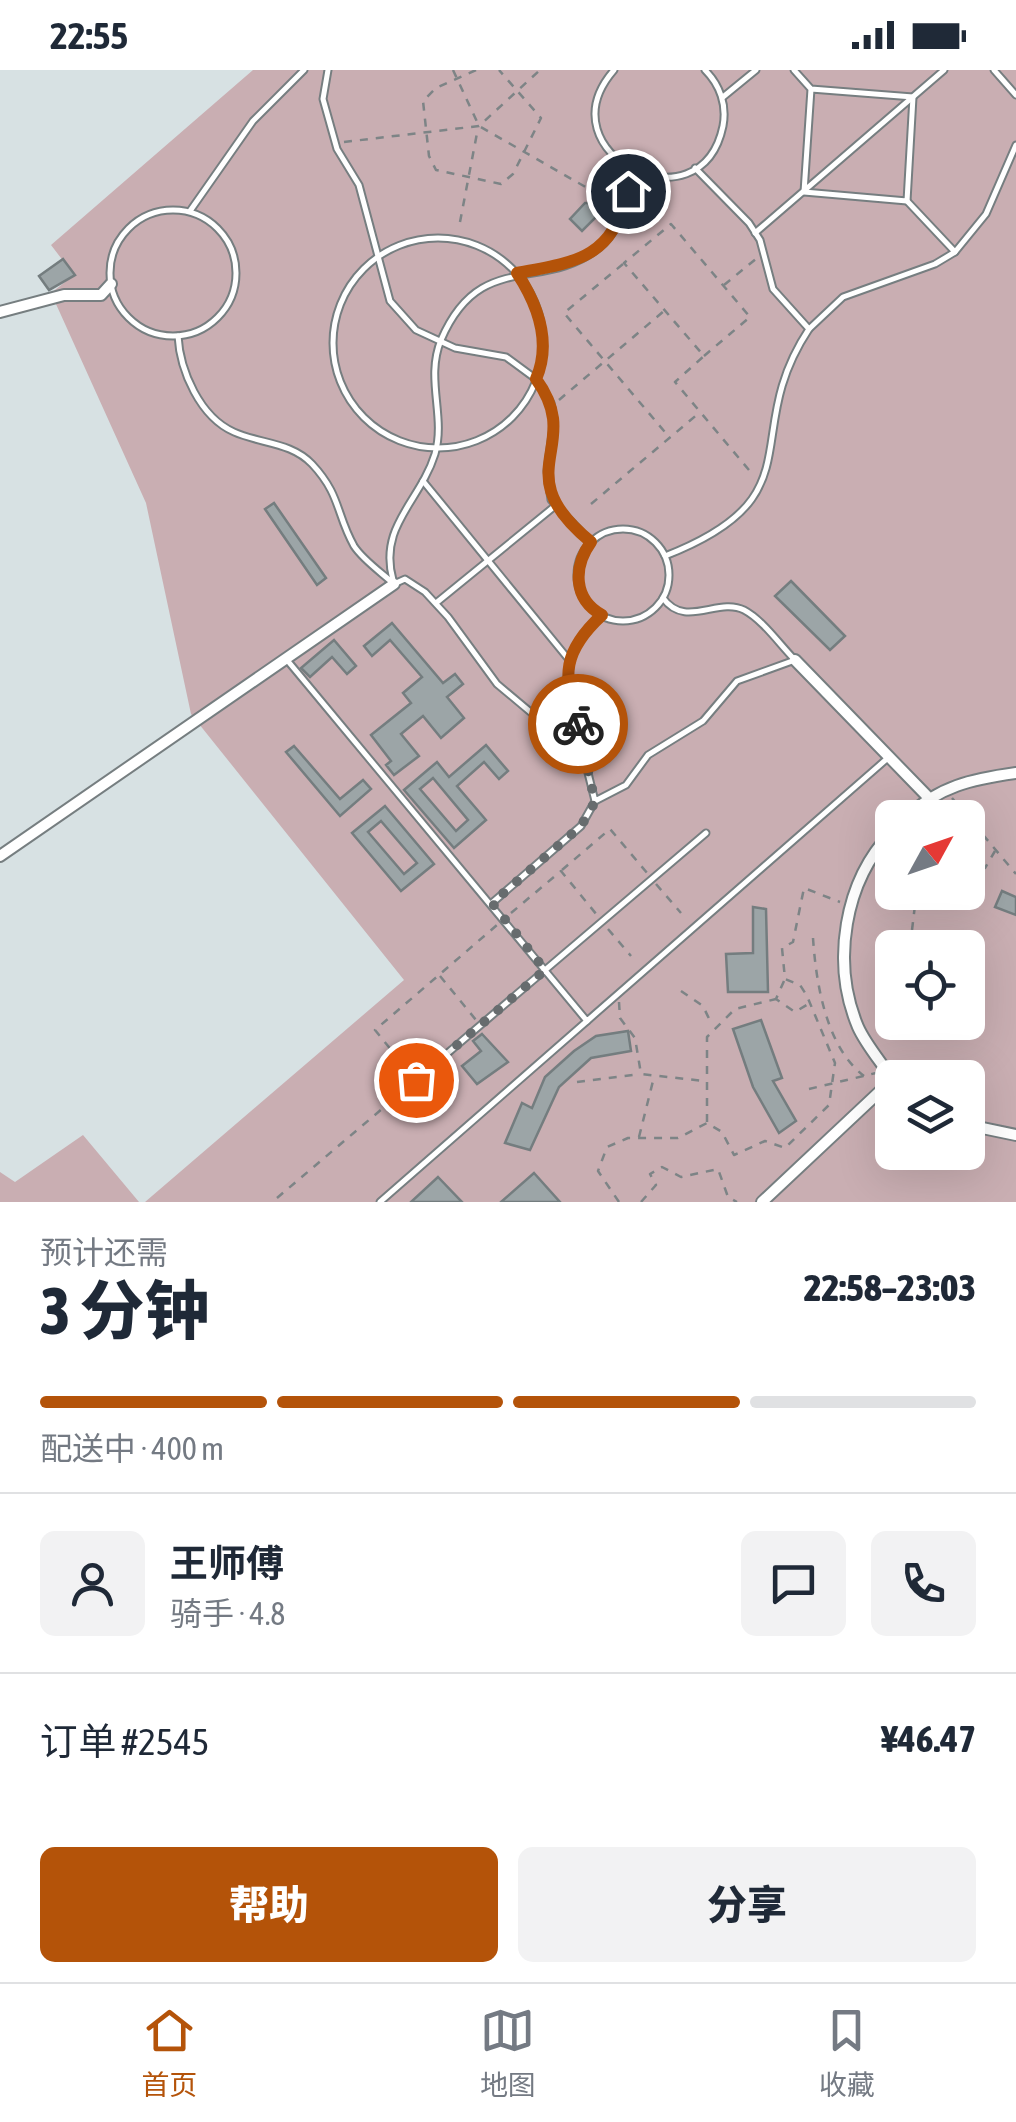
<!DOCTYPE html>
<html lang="zh">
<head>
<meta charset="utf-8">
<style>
	body { margin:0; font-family:"Asap Condensed","Noto Sans SC",sans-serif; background:#f2f2f3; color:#1f2937; height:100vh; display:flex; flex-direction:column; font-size:38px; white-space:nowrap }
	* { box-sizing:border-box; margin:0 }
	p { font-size:32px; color:#747a83 }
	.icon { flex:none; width:55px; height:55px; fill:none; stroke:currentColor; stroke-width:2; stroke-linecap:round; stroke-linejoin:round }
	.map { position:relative; height:1132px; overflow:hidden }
	.panel { display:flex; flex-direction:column; background:#fff; flex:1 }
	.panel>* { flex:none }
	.needle { width:65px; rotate:50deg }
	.controls { position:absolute; left:875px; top:730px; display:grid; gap:20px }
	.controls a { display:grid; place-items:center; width:110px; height:110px; border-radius:15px; background:#fff; box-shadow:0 10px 40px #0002; font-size:50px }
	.pin { position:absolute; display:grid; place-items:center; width:85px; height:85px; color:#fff; margin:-42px; border:5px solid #fff; border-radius:50%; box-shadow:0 2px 10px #0007 }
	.courier { position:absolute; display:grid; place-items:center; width:100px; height:100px; margin:-50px; border:8px solid #b45309; border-radius:50%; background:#fff; color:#222; box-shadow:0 2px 12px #0007 }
	.summary em { font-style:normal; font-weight:800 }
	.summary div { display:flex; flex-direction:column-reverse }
	.summary { display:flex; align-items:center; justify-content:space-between; height:170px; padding:0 40px }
	h1 { font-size:65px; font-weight:800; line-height:75px }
	.bar { display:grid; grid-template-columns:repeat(4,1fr); gap:15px 10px; align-content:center; height:120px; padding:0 40px }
	.bar i { height:12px; border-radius:8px; background:#e0e1e3 }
	.bar .on { background:#b45309 }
	.bar p { grid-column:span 4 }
	.line { display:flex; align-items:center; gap:25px; padding:0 40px; border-top:2px solid #e0e1e3 }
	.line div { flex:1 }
	.round { display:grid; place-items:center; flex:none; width:105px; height:105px; border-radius:15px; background:#f2f2f3 }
	.button { display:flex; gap:20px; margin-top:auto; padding:20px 40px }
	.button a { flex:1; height:115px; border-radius:15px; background:#b45309; color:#fff; font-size:40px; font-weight:800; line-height:115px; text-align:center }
	.button a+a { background:#f2f2f3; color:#1f2937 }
	.status { display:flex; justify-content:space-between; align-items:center; height:70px; padding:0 50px; background:#fff; direction:ltr }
	.status svg { height:28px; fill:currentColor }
	.tab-bar { display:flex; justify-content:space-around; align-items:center; height:140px; border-top:2px solid #e0e1e3; background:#fff; font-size:28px; color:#747a83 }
	.tab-bar a { display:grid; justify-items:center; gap:5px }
	.tab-bar .on { color:#b45309 }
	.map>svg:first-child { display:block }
	.green { fill:#c9aeb2; fill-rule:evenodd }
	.building { fill:#9ca5a7; stroke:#747d7f; stroke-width:2.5; fill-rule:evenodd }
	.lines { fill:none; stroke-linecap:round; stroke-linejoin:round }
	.service-casing { stroke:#767e80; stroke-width:9 }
	.minor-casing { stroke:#767e80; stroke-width:14 }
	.path { stroke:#7d8486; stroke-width:2.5; stroke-dasharray:8 8; stroke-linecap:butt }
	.service { stroke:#fff; stroke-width:5 }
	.minor { stroke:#fff; stroke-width:10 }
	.done { stroke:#676c6e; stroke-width:10; stroke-dasharray:0 18 }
	.route { stroke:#b45309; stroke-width:12 }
</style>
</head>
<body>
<div class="status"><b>22:55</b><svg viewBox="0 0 49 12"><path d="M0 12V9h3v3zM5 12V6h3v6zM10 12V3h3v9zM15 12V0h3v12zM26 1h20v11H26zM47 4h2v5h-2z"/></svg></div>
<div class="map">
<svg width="1016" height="1132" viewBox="0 0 1016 1132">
	<rect width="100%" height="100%" fill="#d7e1e3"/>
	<g class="green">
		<path d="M253,0H1016V1132H145L404,910L191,644L146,433L51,223L74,205L51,175ZM892,748H968V822H892ZM892,878H968V952H892ZM892,1008H968V1082H892Z"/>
		<path d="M83,1065L139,1132H0V1102L15,1112Z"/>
	</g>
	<g class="building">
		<path d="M585,133H591L601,142L582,161L570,149Z"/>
		<path d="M63,189L75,205L49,220L39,206Z"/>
		<path d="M274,433L326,508L317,515L265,439Z"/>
		<path d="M791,511L845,566L830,580L775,526Z"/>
		<path d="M392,553L443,613L455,604L463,614L447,627L464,648L441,668L423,646L401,664L419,686L394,705L386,695L391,691L371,665L411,633L403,623L422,607L390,570L372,586L364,576Z"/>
		<path d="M334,570L356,596L347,604L332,587L310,607L301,598Z"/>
		<path d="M486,675L508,701L499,709L484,692L457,716L486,750L454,778L404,720L437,692L449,707ZM433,708L468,750L456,761L420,719Z"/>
		<path d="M294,676L340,729L363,710L371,719L340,746L286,682Z"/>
		<path d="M385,736L434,794L401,821L352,763ZM381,751L417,793L404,804L368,762Z"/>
		<path d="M1002,821L1016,827V845L995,837Z"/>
		<path d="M753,837L766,839L768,922H728L726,884L753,883Z"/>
		<path d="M761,950L782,1008L773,1011L796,1051L779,1063L753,1017L733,959Z"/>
		<path d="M628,961L631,981L591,988L559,1017L530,1080L505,1073L522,1033L532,1038L545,1007L574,981L596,966Z"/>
		<path d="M482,964L508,992L477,1014L462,996L481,981L473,971Z"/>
		<path d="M534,1103L560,1132H501Z"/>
		<path d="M438,1107L462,1132H411Z"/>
	</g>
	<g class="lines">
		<defs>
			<g id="service">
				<path d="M328,0L323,29L337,79L359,115L390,231L416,260L455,278L506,287L536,309L551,333L554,349L547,401L551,430L591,472"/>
				<path d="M614,0C541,84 701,162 723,56C727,35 720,15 705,0"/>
				<path d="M794,0L811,19L913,27L907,131L804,122L811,19"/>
				<path d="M994,0L1016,25"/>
				<path d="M723,27L756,0"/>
				<path d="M907,131L955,182"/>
				<circle cx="173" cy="203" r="63"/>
				<path d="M190,141L253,51L304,0"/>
				<path d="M755,163L944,0"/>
				<circle cx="438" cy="273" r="105"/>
				<path d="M809,259L843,227L935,194L955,182L986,144L1016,75"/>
				<path d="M178,266C180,301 200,347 234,362C261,374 291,372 312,394C341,425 336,444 354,476C363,490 382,503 394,514L405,509L425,522L448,547L497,614L584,687L595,731L626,715L648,685L703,651L737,611L795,590C780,575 763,550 744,540C718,527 685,559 663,528"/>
				<path d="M423,411L570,591"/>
				<circle cx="623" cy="505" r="46"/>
				<path d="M665,486C819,426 738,366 809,259L773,219L760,170L749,153L695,98"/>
				<path d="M393,510C378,456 420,432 435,384C446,346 425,309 441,270C480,179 542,223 599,178C623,159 623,129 637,104"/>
				<path d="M436,533L555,436"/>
				<path d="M287,590L587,951L889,687"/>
				<path d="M583,684C573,624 549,593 603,545"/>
				<path d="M492,833L581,756L595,731"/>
				<path d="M416,1010L706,763"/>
				<path d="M380,1132L587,951"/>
			</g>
			<g id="minor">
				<path d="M0,242L64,225H101L111,214"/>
				<path d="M795,590L928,727"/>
				<path d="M906,748C938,716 973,709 1016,703"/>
				<path d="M892,762C844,811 831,893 858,957C866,975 882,993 892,1009"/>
				<path d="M0,786L394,514"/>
				<path d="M968,1055L1016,1065"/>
				<path d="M762,1132L892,1010"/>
			</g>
		</defs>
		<use href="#service" class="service-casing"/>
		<use href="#minor" class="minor-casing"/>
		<g class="path">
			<path d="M453,0L479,56L596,123"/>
			<path d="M476,0L436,18L423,31L429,86L436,100L501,114L513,104L541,48L499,0"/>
			<path d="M344,72L479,56L540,0"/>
			<path d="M460,152L478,58"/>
			<path d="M623,194L564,243L670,368"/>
			<path d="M724,215L757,188"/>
			<path d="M704,286L750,247L671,154L624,193L704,286L675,312L754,406"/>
			<path d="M559,330L664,241"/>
			<path d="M591,434L699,343"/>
			<path d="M952,728L1016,804"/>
			<path d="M562,800L610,759L648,804"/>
			<path d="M968,808L985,798L995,781"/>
			<path d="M656,814L681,843"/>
			<path d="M511,843L561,801L597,845"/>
			<path d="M608,859L631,886"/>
			<path d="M912,860L915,835L929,827L937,831L956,822"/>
			<path d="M813,868C816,913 826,977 864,1006"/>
			<path d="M440,906L476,950"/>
			<path d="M784,911L776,929L795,942L810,933"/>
			<path d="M681,921L703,936L712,955"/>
			<path d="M619,932L620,948L635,968L641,1004L704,1011"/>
			<path d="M410,1003L375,960L497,855"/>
			<path d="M577,1012L640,1004"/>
			<path d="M809,1019L876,1003"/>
			<path d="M707,1052V967L735,939L776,929"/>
			<path d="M639,1067L654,1007"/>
			<path d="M277,1128L409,1016"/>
			<path d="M619,1132L598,1101L607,1077L628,1068H678L707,1053L722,1062L734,1085L765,1071L785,1078L829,1035L835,993L807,926L800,915L785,909L782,878L793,872L804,818L840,832"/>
			<path d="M641,1132L656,1115L650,1104L662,1097L681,1107L718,1099L728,1127L737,1132"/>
		</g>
		<use href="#service" class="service"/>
		<use href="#minor" class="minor"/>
	</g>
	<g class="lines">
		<path class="done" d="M416,1010L545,900L492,833L581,756L595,732L578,654"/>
		<path class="route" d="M578,654C562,605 563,581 602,545C573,529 573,497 591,472C504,401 586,377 536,309C552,272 538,235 517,203C578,192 612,188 628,121"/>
	</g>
</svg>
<div class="controls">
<a><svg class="needle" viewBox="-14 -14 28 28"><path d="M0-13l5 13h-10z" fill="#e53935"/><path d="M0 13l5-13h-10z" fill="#747a83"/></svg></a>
<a><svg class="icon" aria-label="locate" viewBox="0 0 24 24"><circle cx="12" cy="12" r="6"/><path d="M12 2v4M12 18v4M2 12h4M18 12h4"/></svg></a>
<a><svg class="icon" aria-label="layers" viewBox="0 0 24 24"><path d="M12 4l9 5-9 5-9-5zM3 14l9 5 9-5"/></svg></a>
</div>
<div class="pin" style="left:416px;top:1010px;background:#ea580c"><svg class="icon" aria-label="bag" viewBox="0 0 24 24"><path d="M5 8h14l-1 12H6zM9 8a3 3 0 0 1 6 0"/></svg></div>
<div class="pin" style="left:628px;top:121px;background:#1f2937"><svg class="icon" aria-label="home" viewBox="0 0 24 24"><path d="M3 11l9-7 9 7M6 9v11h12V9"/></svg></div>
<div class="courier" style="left:578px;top:654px"><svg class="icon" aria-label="bike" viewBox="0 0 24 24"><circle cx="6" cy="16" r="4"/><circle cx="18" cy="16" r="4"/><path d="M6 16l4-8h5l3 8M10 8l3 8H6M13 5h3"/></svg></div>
</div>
<section class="panel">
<div class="summary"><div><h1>3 分钟</h1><p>预计还需</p></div><em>22:58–23:03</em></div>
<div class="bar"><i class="on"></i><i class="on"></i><i class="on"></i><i></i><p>配送中 · 400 m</p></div>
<div class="line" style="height:180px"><a class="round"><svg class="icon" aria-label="person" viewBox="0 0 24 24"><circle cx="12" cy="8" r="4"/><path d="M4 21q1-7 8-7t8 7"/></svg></a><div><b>王师傅</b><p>骑手 · 4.8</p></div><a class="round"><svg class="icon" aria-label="chat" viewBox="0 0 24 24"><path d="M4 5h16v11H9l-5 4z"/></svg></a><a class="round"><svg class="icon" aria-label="phone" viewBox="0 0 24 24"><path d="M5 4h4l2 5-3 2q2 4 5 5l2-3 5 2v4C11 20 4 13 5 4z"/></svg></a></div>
<div class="line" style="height:130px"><div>订单 #2545</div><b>¥46.47</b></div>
<div class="button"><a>帮助</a><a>分享</a></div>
</section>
<nav class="tab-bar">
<a class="on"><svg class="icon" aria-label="home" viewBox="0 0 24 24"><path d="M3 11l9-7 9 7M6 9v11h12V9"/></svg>首页</a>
<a><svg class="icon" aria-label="map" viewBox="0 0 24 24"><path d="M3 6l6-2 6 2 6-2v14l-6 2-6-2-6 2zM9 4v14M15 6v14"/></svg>地图</a>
<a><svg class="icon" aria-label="saved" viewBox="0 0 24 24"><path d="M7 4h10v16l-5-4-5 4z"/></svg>收藏</a>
</nav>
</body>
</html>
